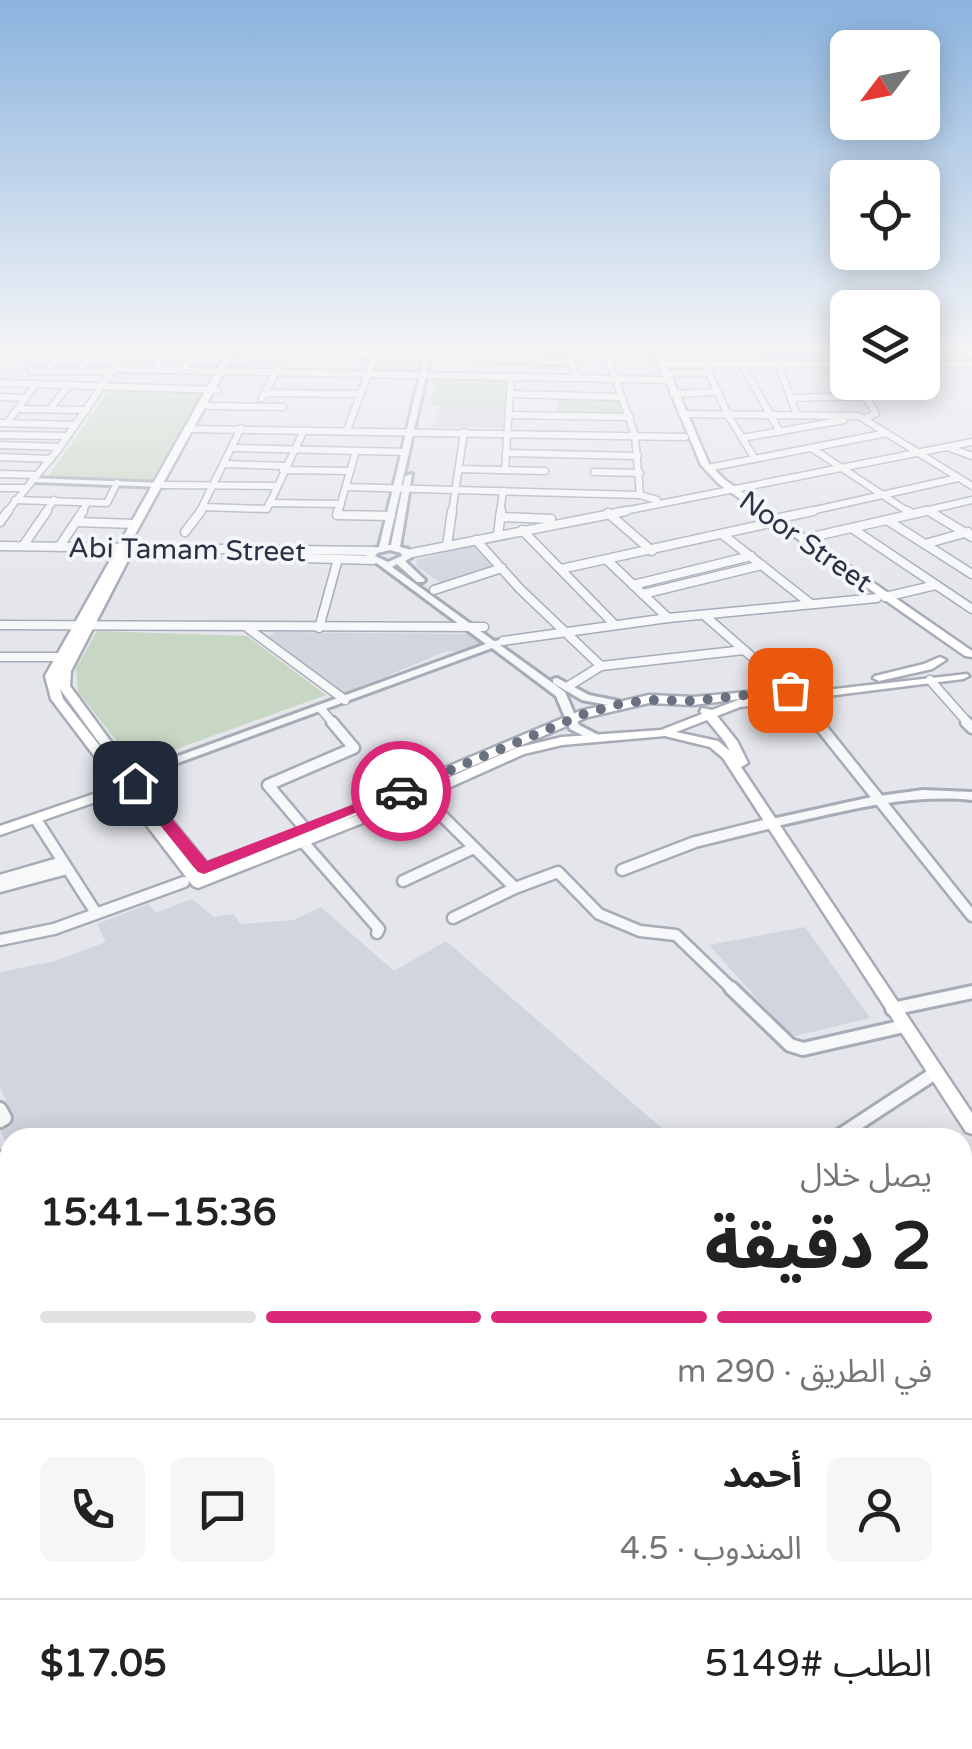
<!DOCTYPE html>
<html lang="ar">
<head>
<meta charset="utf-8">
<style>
	body { margin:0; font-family:"Varela Round","Noto Sans Arabic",sans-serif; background:#f6f6f6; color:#222; direction:rtl; height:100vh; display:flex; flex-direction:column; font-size:38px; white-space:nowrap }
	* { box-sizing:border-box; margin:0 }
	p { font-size:32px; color:#767676 }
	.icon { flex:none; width:55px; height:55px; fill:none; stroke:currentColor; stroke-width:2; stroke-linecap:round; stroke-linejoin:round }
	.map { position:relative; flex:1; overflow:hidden; direction:ltr }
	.details { position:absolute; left:0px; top:1128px; width:972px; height:622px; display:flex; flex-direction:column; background:#fff; border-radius:30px 30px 0 0; box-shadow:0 5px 25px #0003; direction:rtl }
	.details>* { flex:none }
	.needle { width:65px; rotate:238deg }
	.fabs { position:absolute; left:830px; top:30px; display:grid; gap:20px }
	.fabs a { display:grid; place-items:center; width:110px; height:110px; border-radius:15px; background:#fff; box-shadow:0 5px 25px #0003; font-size:50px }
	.pin { position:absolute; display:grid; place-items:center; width:85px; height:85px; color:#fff; margin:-42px; border-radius:20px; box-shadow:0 5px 15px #0006 }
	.courier { position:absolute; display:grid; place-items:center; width:100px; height:100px; margin:-50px; border:8px solid #db2777; border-radius:50%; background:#fff; color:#222; box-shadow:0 2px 12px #0007 }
	.head em { font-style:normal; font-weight:800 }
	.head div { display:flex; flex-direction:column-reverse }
	.head { display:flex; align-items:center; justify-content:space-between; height:170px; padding:0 40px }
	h1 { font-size:65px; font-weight:800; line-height:75px }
	.bar { display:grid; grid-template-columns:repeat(4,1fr); gap:15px 10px; align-content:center; height:120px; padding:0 40px }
	.bar i { height:12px; border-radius:8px; background:#e0e0e0 }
	.bar .selected { background:#db2777 }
	.bar p { grid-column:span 4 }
	.line { display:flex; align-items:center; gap:25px; padding:0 40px; border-top:2px solid #e0e0e0 }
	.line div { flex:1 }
	.round { display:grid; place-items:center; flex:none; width:105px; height:105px; border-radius:15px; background:#f6f6f6 }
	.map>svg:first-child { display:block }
	.built { fill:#d1d5de }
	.green { fill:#c8d7c4 }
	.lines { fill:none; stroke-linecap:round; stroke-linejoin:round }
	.minor-far4-casing { stroke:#a8acb7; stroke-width:9 }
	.minor-far3-casing { stroke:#a8acb7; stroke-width:11 }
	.minor-far2-casing { stroke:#a8acb7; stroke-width:15 }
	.minor-far1-casing { stroke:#a8acb7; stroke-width:18 }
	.minor-casing { stroke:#a8acb7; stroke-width:20 }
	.tertiary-casing { stroke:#a8acb7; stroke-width:6 }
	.secondary-casing { stroke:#a8acb7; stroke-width:5 }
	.minor-far4 { stroke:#f7f8fa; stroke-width:6 }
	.minor-far3 { stroke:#f7f8fa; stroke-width:8 }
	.minor-far2 { stroke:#f7f8fa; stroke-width:10 }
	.minor-far1 { stroke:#f7f8fa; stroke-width:12 }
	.minor { stroke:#f7f8fa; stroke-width:15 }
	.tertiary { fill:#f7f8fa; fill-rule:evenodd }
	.secondary { fill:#fff; fill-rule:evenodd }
	.route { fill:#db2777 }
	.done { stroke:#6b7180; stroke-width:10; stroke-dasharray:0 18 }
	.labels { text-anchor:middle; stroke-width:8; stroke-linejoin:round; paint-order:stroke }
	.far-street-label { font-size:28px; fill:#2a3246; stroke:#f4f6f9 }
</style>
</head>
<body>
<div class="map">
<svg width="972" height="1749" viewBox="0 0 972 1749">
	<rect width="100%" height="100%" fill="#e4e6ec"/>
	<g class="built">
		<path d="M511,345H561L565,359L483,358L484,351Z"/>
		<path d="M752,345H811L820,362H759Z"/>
		<path d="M438,406L505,407L503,428L434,427Z"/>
		<path d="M474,546L493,567L441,583L416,566L418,559Z"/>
		<path d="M275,632L475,634L487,643L462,652L446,651L345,694L269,636Z"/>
		<path d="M192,899L214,917L233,914L241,924L294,920L321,907L394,971L446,941L672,1137L10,1138V1151L0,1130L15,1119L0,1088V972L55,961L106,942L97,924L149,904L155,913Z"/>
		<path d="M805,927L870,1018L791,1037L709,945Z"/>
		<path d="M963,1380L972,1388V1749H301L297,1740H962Z"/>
	</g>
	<g class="green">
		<path d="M436,377L508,378L505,407L431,406Z"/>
		<path d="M109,390L201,393L152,480L48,477Z"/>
		<path d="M557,397L617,398L624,416L557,414Z"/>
		<path d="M97,631L247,636L326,695L135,764L78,692L76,668Z"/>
	</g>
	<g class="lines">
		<defs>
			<g id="minor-far4">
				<path d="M84,345L129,346"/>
				<path d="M249,345L330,346"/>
				<path d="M404,345H430"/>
				<path d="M567,345L576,378"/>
				<path d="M567,345H582"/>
				<path d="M604,345L635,436L640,495"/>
				<path d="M958,345L972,355"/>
				<path d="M479,350L503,345"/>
				<path d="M0,354L60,355"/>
				<path d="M285,354L376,355"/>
				<path d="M375,358H427"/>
				<path d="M478,359L571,362"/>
				<path d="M661,364H848"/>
				<path d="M705,364L728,415L755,459"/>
				<path d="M742,364L780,432"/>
				<path d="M778,364L797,415"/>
				<path d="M922,364H972"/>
				<path d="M114,369L667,380"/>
				<path d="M155,370L173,345"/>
				<path d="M31,371H113"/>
				<path d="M46,371L69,345"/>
				<path d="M80,371L99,345"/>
				<path d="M182,371L199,345"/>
				<path d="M664,373H709"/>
				<path d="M0,383L218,390"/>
				<path d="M858,386L876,413L865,419"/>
				<path d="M265,393L360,394"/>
				<path d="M510,394L620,397"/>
				<path d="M673,394L718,392"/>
				<path d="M0,397L25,398"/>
				<path d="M262,398L287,351"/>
				<path d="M791,398L864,396"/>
				<path d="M208,406L283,407"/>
				<path d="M17,409L87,410"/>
				<path d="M50,409L69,385"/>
				<path d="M682,414L859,416L972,486"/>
				<path d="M509,415L630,417"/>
				<path d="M0,423L76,425"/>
				<path d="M7,423L36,384"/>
				<path d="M187,429L685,437"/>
				<path d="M347,430L379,345"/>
				<path d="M0,435L68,436"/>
				<path d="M742,438L844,420"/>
				<path d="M0,445L60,447"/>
				<path d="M947,447L972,456"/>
				<path d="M232,448L406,452"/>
				<path d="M813,449L910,513"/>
				<path d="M506,453L638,456"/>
				<path d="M0,457L51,459"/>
				<path d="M224,464L285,466"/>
				<path d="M708,468L887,433"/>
				<path d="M459,469L545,471"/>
				<path d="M283,470L350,471"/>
				<path d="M505,470L511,376"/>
				<path d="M594,472L640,473"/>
				<path d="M0,474L37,475"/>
				<path d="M163,485L276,486"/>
				<path d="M346,487L640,495L657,500"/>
				<path d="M0,488H23"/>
				<path d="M15,500L107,503L117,483"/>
				<path d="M269,503L341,504"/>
				<path d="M204,507L267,509L304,430"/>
				<path d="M928,510L933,513"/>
				<path d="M6,513L60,447L130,345"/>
				<path d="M45,513L54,500"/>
				<path d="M81,513L88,502"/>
				<path d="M199,513L241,428"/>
				<path d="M338,513L356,451"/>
				<path d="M452,513L464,432"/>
				<path d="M500,513L503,491"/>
				<path d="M614,513L972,442"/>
				<path d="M802,513L958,478"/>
				<path d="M916,513L972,500"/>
			</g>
			<g id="minor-far3">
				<path d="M338,511L337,515L391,516"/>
				<path d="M907,511L912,514"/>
				<path d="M929,511L972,537"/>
				<path d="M608,513L652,551"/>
				<path d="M500,517L551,519"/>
				<path d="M775,519L813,511"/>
				<path d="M887,520L972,574"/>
				<path d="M0,522L8,511"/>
				<path d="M76,522L134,524"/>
				<path d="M853,529L972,609"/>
				<path d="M522,530L615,625"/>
				<path d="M185,532L201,511"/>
				<path d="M722,534L811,604"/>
				<path d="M498,535L501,511"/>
				<path d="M803,539L926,511"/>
				<path d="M476,540L520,589L601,666"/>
				<path d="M925,544L968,532"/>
				<path d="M0,546L374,551"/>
				<path d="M23,546L47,511"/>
				<path d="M447,546L452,511"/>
				<path d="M59,547L83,511"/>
				<path d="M407,554L626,511"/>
				<path d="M269,557L373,560"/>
				<path d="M608,561L668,618"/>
				<path d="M561,569L770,523"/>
				<path d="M633,585L751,556"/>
				<path d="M434,590L502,568"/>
				<path d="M643,594L762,565"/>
				<path d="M885,597L936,585"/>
				<path d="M704,615L790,690"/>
				<path d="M0,625L484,627"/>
				<path d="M319,628L338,559"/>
				<path d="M249,629L345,700"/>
				<path d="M503,641L668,618L877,598"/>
				<path d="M0,657H60"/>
				<path d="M930,680L969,724"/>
				<path d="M567,687L601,666L744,650"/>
				<path d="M798,698L819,724"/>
				<path d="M321,709L334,724"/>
			</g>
			<g id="minor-far2">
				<path d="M817,722L972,916"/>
				<path d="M966,722L972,728"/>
				<path d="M421,795L515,888L558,872L599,914L640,931L676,935L733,990"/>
				<path d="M37,821L96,913"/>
				<path d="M307,831L268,785L354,748L332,722"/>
				<path d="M304,843L379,929L377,933"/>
				<path d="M622,870L695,842L772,823"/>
				<path d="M0,880L62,862"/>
				<path d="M403,881L474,848"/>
				<path d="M0,887L67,869"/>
				<path d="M453,918L515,888"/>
				<path d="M0,940L54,929L184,882"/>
			</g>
			<g id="minor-far1">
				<path d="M731,988L790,1045L803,1049L904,1026"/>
				<path d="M892,1009L972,992"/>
				<path d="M0,1109L5,1118L0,1121"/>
				<path d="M836,1138L935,1073"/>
				<path d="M0,1158L10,1179"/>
				<path d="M0,1268L10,1263"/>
			</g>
			<g id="minor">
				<path d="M0,1351L10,1345"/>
				<path d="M0,1546L10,1573"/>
				<path d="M0,1628L10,1622"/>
				<path d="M70,1740L73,1749"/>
				<path d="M280,1740L285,1749"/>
				<path d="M243,1749L256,1740"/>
			</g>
			<g id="tertiary">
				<path d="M427,345H433L388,545H391L405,476L412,474L400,547L408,549L412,557L405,561L425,580L423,582H417L397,564L392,567L494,641L507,639V643L500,645L565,692L579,725L602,737L604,739L602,741H594L570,729L556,696L492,648L134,779H126L124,777L126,775L486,644L378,564L365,557L371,549L379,547ZM390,550L401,553L402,556L388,562L375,556L377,553Z"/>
				<path d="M30,478L163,483L167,485L163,487L33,482H30Z"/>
				<path d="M557,678L589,695L619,701L624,704L619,707L582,700L553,683V679Z"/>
				<path d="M923,790L972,792V800C903,793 839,813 772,827L766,823L772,819L872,797Z"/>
			</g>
			<g id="secondary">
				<path d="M231,345H239L133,538L138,541L71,671L70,686L139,780L207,863L302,828L580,711L649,695L693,697L748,692L754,695L748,698L693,705L649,703L588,717L335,824L416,792L516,748L562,737L661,730L702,714L700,711L702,708L712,710L738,700L967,674L969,676L963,679L740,707L717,716L737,741L748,763L741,767L972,1113V1134L966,1132L723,758L710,747L665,736L562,745L524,754L426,798L198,888L193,886L122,793L0,835V826L117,786L51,699L45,676ZM60,689L128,782L63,699ZM707,720L725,742L730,751L718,741L676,732ZM133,789L196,867L194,868Z"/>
				<path d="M651,345H658L709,464L725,480L972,651V657L965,656L719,484L701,465Z"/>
				<path d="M940,657L946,660L932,669L879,681L873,678L875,676L924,664Z"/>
			</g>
		</defs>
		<use href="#minor-far4" class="minor-far4-casing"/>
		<use href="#minor-far3" class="minor-far3-casing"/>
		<use href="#minor-far2" class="minor-far2-casing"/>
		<use href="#minor-far1" class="minor-far1-casing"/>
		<use href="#minor" class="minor-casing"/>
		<use href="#tertiary" class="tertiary-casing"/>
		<use href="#secondary" class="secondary-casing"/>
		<use href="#minor-far4" class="minor-far4"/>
		<use href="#minor-far3" class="minor-far3"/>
		<use href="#minor-far2" class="minor-far2"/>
		<use href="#minor-far1" class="minor-far1"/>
		<use href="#minor" class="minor"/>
		<use href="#tertiary" class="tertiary"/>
		<use href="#secondary" class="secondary"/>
	</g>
	<linearGradient id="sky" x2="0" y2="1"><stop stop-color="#8ab3de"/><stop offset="0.59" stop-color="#f3f4f6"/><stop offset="1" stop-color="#f3f4f6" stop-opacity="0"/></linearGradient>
	<rect width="972" height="589" fill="url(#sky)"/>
	<path class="route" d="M129,780H140L207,861L396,788L409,791L204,874L198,872L129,787Z"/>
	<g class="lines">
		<path class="done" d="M401,791L584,714L620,704L649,700L693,701L790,690"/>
	</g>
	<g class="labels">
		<g class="far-street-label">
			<text transform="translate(806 541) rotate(35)" y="10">Noor Street</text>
			<text transform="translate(187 549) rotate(1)" y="10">Abi Tamam Street</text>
		</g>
	</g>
</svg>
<div class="fabs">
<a><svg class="needle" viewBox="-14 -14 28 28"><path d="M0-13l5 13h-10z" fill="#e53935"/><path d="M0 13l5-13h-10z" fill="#767676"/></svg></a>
<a><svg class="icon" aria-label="locate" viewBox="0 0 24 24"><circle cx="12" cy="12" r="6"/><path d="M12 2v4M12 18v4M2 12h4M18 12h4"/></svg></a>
<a><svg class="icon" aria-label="layers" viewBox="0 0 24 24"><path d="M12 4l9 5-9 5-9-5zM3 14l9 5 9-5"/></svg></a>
</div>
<div class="pin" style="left:790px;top:690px;background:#ea580c"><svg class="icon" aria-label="bag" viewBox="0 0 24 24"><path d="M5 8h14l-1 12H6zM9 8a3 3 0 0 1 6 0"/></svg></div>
<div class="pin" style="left:135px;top:783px;background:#1f2937"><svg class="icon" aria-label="home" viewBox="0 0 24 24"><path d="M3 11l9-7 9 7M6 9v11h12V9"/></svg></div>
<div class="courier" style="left:401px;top:791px"><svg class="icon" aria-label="car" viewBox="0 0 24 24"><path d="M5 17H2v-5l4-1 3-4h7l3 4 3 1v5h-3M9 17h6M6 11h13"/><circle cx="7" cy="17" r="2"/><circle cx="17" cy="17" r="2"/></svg></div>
<section class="details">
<div class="head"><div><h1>2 دقيقة</h1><p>يصل خلال</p></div><em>15:36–15:41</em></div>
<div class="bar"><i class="selected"></i><i class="selected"></i><i class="selected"></i><i></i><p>في الطريق · 290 m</p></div>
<div class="line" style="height:180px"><a class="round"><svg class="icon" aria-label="person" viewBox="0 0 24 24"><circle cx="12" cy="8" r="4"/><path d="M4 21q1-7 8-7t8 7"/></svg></a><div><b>أحمد</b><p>المندوب · 4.5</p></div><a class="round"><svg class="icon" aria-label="chat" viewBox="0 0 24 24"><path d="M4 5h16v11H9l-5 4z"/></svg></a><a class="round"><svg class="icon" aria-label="phone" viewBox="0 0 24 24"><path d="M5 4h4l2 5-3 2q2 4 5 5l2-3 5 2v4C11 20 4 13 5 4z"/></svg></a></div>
<div class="line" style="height:130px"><div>الطلب #5149</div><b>$17.05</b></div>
</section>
</div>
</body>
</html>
